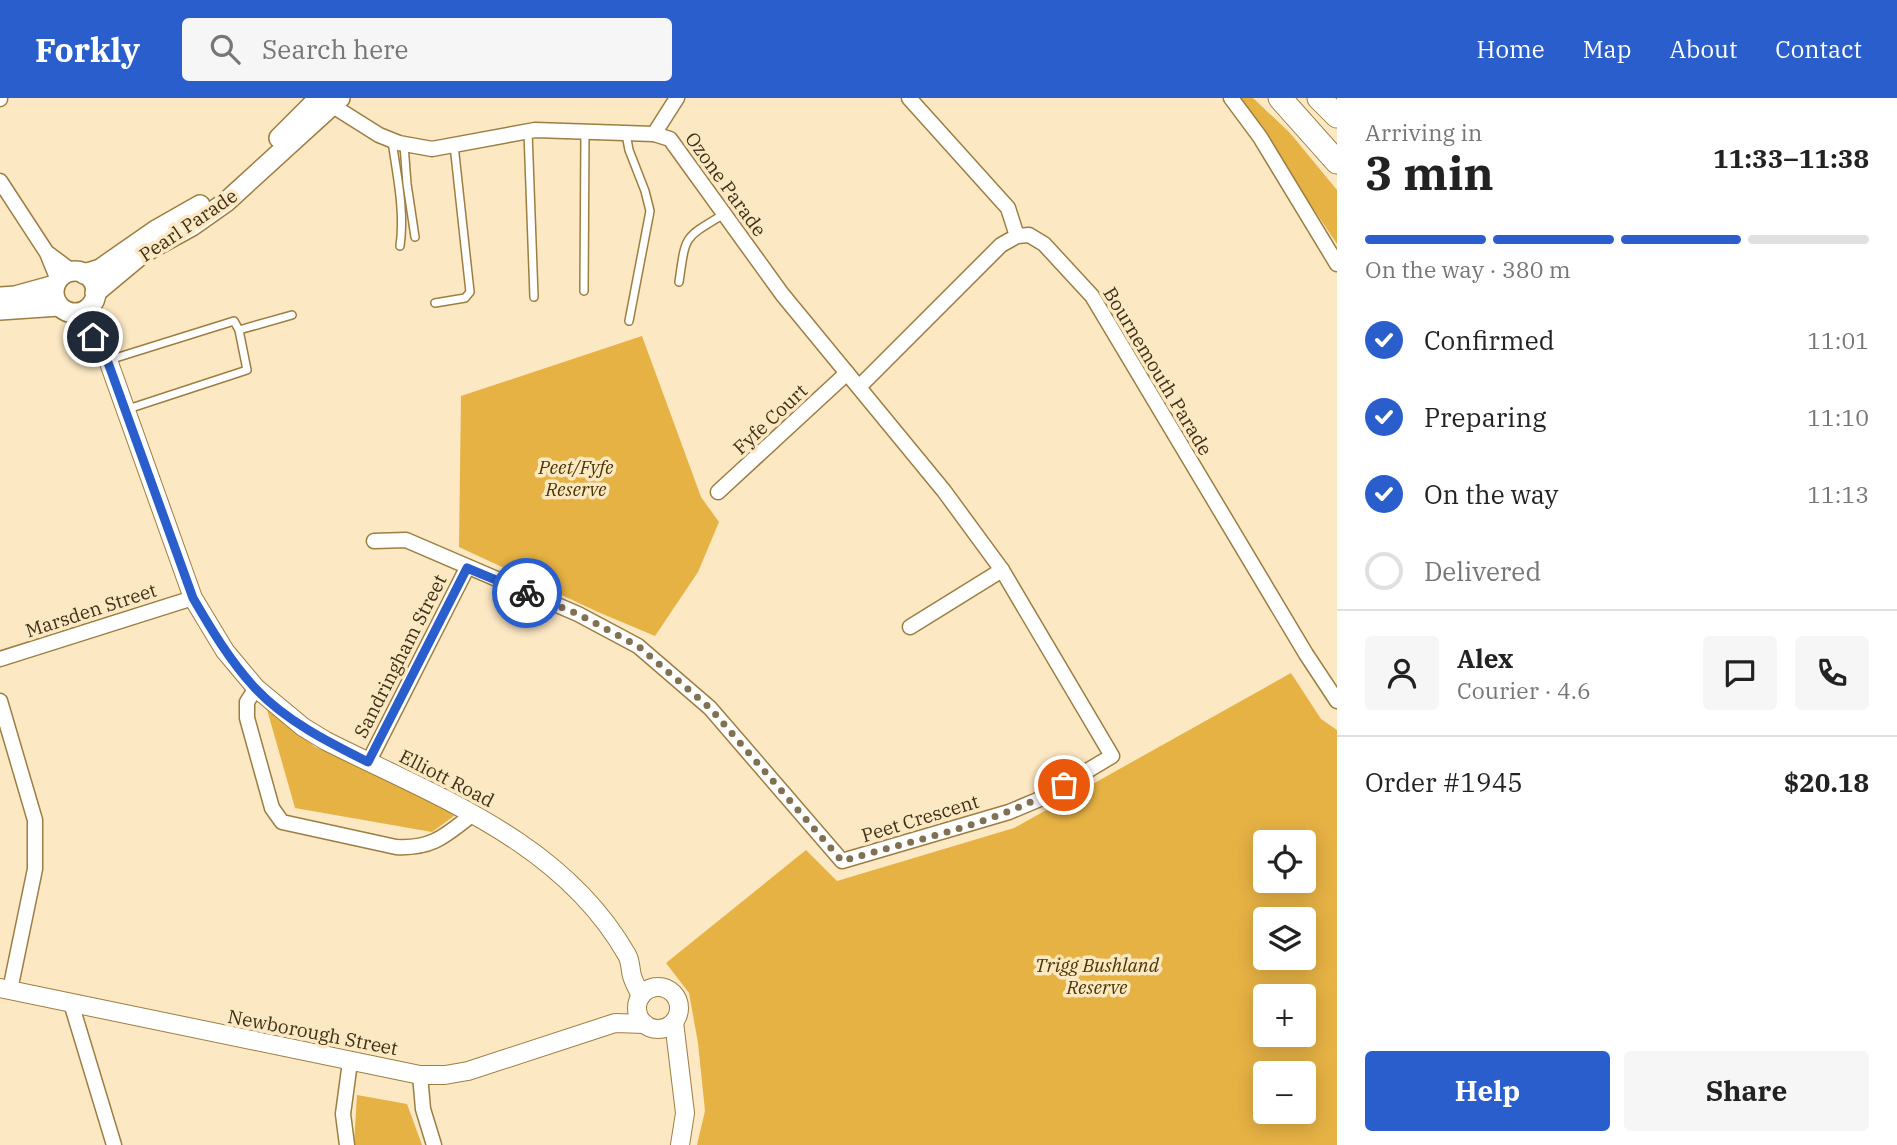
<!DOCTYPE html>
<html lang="en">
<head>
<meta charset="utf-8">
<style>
	body { margin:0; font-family:"IBM Plex Serif",serif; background:#f6f6f6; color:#222; height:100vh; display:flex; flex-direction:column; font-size:26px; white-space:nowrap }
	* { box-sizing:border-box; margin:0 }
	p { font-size:23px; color:#767676 }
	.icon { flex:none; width:38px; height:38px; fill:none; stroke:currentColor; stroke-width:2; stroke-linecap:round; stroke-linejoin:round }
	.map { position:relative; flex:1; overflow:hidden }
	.details { display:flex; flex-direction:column; background:#fff; width:560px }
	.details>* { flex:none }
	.fabs { position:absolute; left:1253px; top:732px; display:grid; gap:14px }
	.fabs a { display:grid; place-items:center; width:63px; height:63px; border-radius:7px; background:#fff; box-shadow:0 4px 18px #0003; font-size:35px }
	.pin { position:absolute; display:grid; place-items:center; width:60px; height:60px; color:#fff; margin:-30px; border:4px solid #fff; border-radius:50%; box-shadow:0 2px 7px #0007 }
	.courier { position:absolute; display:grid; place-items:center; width:70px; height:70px; margin:-35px; border:5px solid #295ecc; border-radius:50%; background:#fff; color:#222; box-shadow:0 2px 9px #0007 }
	.overview em { font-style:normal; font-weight:800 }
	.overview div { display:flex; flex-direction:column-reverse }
	.overview { display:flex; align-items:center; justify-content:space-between; height:119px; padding:0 28px }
	h1 { font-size:46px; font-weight:800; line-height:52px }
	.bar { display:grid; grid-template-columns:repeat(4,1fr); gap:10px 7px; align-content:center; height:84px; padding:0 28px }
	.bar i { height:9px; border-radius:5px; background:#e0e0e0 }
	.bar .current { background:#295ecc }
	.bar p { grid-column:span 4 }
	.line { display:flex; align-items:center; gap:18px; padding:0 28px; border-top:2px solid #e0e0e0 }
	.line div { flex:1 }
	.round { display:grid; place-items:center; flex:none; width:74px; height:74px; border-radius:7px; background:#f6f6f6 }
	ol { padding:0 28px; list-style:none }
	li { display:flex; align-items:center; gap:21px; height:77px }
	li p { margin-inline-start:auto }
	li .icon { padding:7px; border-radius:50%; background:#295ecc; color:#fff; stroke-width:4 }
	li:last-child { color:#767676 }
	li i { width:38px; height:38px; border:4px solid #e0e0e0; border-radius:50% }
	.cta { display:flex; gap:14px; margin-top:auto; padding:14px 28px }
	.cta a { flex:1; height:80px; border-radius:7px; background:#295ecc; color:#fff; font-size:28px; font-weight:800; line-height:80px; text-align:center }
	.cta a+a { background:#f6f6f6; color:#222 }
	header { display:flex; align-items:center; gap:42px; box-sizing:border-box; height:98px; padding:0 35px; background:#295ecc; color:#fff }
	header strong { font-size:33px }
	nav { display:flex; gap:38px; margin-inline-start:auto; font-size:24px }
	.search { width:490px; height:63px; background:#f6f6f6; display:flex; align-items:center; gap:18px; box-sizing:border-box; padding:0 24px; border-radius:7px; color:#767676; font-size:26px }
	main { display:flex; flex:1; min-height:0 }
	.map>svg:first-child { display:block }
	.green { fill:#e6b244; fill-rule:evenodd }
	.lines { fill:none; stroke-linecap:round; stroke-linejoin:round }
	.service-casing { stroke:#9d7e41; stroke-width:10 }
	.minor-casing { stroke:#9d7e41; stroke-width:17 }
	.tertiary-casing { stroke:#9d7e41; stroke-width:20 }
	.secondary-casing { stroke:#9d7e41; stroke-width:22 }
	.trunk-casing { stroke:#9d7e41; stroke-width:25 }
	.service { stroke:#fff; stroke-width:7 }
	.minor { stroke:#fff; stroke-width:14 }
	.tertiary { stroke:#fff; stroke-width:18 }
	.secondary { stroke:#fff; stroke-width:19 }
	.trunk { stroke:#fff; stroke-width:23 }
	.done { stroke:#807153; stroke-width:7; stroke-dasharray:0 12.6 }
	.route { stroke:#295ecc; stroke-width:9 }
	.labels { text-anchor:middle; stroke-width:7; stroke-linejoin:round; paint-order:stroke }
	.street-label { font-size:19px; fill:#3e3117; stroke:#fce8c3 }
	.park-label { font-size:19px; font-style:italic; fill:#4b3500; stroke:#fce8c3 }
</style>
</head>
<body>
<header>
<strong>Forkly</strong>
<div class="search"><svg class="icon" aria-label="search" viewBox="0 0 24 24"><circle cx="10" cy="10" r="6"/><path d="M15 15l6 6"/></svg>Search here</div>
<nav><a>Home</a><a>Map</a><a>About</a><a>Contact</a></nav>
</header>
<main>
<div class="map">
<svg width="1337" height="1047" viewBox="0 0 1337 1047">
	<rect width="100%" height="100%" fill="#fce8c3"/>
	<g class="green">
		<path d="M1239,0H1253L1290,35L1337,92V146Z"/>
		<path d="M642,238L701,399L719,424L698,474L655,538L598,514L459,449L461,298Z"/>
		<path d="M1291,575L1321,621L1337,632V1047H697L705,1013L698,945L689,895L666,865L806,752L837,783L1014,730ZM1265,744H1304V782H1265ZM1265,821H1304V859H1265ZM1265,898H1304V936H1265ZM1265,975H1304V1013H1265Z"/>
		<path d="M266,608L315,649L372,673L458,715L432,734L295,710Z"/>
		<path d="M357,997L407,1006L422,1047H354Z"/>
	</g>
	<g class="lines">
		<defs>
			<g id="service">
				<path d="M528,34L534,199"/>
				<path d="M626,36L629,52L645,93L650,113L629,223"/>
				<path d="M392,43C397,78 405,113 400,148"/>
				<path d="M404,47L407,86L415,139"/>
				<path d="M679,184C686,136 683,141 724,116"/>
				<path d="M584,193L585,34"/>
				<path d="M435,205L465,200L470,194L454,47"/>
				<path d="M239,232L292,217"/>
				<path d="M109,262L234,223L239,232L247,272L125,312"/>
			</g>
			<g id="minor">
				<path d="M909,0L1008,110L1017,138"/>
				<path d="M1231,0L1260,39L1337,166"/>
				<path d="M0,1V0"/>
				<path d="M325,3L379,37L399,45L432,51L535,32L654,36L670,41L782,196L944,393L1002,472L1112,658L1040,701L1009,714L842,763L710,610L638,548L578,516L406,442L374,443"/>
				<path d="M654,36L677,0"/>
				<path d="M0,83L47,155L58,182"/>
				<path d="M49,156L73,174"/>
				<path d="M859,289L1001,147L1017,138L1029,137L1044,146L1092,198L1306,556L1337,603"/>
				<path d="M718,394L847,275"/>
				<path d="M910,529L1002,472"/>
				<path d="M0,561L193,500"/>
				<path d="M256,590L247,604V620L272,710L282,724L396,749C433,751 446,737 473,716"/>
				<path d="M0,603L35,722V771L10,892"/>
				<path d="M368,665L467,470"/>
				<path d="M71,905L114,1047"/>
				<path d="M420,977L423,1011L434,1047"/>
				<path d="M347,1047L343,1016L350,964"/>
			</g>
			<g id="tertiary">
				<path d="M89,209L193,500L225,553L256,590L303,629L326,643C437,699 562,743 627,857C631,864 630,871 632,878C634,885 638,891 641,898"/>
				<path d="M74,215L94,240"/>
				<circle cx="658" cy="910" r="21"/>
				<path d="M0,890L420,977H445L468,973L615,925L645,926"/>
				<path d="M674,924L685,1015L680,1047"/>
			</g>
			<g id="secondary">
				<path d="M279,40L319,0"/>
				<circle cx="75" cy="194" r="21"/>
				<path d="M84,176L100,171L156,132L200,107"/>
				<path d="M95,195L143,155L192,128L226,104L340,0"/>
				<path d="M1,199L15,198L55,187"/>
				<path d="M0,212L59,208"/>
			</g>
			<g id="trunk">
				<path d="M1280,0L1337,64"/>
				<path d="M1319,0L1337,18"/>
			</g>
		</defs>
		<use href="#service" class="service-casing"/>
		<use href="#minor" class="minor-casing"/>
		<use href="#tertiary" class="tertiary-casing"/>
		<use href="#secondary" class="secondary-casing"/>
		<use href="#trunk" class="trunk-casing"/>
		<use href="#service" class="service"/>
		<use href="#minor" class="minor"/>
		<use href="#tertiary" class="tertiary"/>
		<use href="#secondary" class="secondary"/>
		<use href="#trunk" class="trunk"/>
	</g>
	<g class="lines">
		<path class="done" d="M527,495L578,516L638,548L710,610L842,763C915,742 999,725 1064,687"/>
		<path class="route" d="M93,239L101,247L110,270L193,500C211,531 230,563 255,590C286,623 328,644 368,664L467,470L527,495"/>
	</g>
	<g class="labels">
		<g class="street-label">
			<text transform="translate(726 86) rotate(54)" y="7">Ozone Parade</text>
			<text transform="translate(188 127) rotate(-34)" y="7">Pearl Parade</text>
			<text transform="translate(1158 273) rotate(59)" y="7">Bournemouth Parade</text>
			<text transform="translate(770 321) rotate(-43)" y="7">Fyfe Court</text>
			<text transform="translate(91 512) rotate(-18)" y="7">Marsden Street</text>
			<text transform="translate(400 558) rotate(-63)" y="7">Sandringham Street</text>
			<text transform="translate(447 680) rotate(27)" y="7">Elliott Road</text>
			<text transform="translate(920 720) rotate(-17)" y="7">Peet Crescent</text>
			<text transform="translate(313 934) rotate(11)" y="7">Newborough Street</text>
		</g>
		<g class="park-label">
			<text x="576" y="376">Peet/Fyfe<tspan x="576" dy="22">Reserve</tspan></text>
			<text x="1097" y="874">Trigg Bushland<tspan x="1097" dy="22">Reserve</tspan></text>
		</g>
	</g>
</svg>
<div class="fabs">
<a><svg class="icon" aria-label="locate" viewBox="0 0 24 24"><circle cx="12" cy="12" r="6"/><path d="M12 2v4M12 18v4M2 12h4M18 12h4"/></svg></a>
<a><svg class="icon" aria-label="layers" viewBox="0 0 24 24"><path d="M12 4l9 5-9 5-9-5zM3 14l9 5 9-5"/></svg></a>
<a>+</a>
<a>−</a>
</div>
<div class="pin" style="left:1064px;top:687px;background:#ea580c"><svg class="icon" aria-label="bag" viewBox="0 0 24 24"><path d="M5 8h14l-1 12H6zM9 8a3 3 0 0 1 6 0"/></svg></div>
<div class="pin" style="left:93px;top:239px;background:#1f2937"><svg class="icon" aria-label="home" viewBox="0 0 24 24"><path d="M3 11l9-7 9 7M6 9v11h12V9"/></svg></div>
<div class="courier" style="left:527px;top:495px"><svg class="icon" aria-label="bike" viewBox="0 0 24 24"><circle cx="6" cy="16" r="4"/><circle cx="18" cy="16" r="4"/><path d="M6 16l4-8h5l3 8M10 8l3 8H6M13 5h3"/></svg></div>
</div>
<section class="details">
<div class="overview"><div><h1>3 min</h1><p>Arriving in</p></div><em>11:33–11:38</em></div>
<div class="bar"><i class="current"></i><i class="current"></i><i class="current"></i><i></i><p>On the way · 380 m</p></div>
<ol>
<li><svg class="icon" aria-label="check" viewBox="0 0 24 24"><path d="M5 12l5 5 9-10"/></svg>Confirmed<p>11:01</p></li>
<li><svg class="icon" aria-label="check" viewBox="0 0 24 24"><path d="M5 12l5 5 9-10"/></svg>Preparing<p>11:10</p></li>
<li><svg class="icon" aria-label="check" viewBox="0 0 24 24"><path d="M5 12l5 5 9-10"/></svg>On the way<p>11:13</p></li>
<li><i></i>Delivered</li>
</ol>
<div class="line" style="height:126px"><a class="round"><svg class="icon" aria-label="person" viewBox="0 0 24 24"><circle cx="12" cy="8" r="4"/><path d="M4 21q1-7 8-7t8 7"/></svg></a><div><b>Alex</b><p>Courier · 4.6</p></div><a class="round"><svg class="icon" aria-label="chat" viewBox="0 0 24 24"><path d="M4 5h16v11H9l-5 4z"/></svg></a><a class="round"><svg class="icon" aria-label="phone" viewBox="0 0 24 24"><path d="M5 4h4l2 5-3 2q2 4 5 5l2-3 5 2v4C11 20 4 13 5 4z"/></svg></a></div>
<div class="line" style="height:91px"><div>Order #1945</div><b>$20.18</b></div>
<div class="cta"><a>Help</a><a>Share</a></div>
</section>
</main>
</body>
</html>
